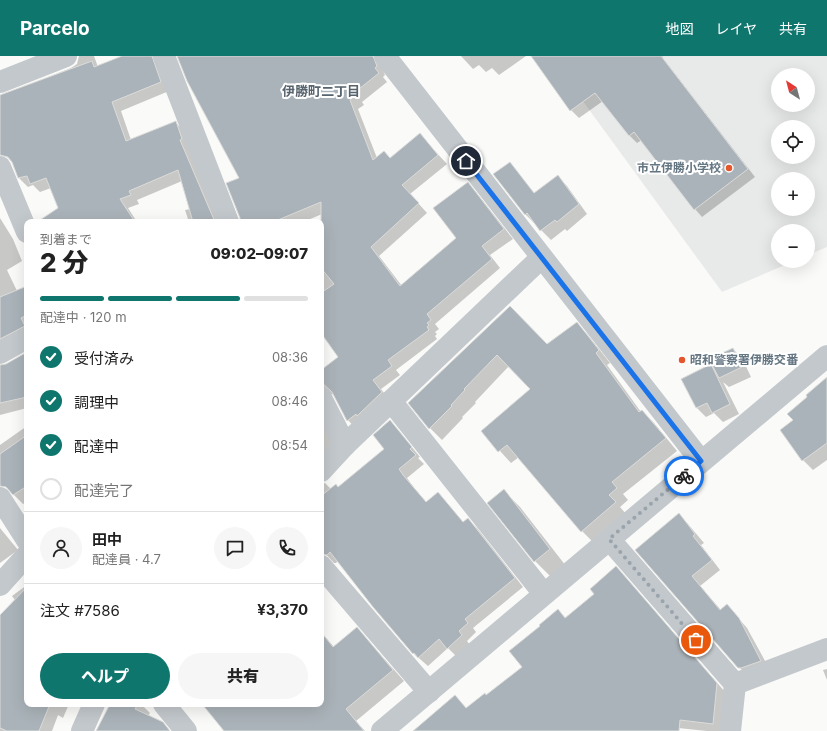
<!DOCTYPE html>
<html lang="ja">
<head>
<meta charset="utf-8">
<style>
	body { margin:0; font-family:Inter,"Noto Sans JP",sans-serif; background:#f6f6f6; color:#222; height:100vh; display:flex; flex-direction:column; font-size:15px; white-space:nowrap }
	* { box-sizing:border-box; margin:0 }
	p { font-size:13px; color:#767676 }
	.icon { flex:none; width:22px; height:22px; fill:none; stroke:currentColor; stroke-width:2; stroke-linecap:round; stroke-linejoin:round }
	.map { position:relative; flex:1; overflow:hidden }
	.drawer { position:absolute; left:24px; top:163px; width:300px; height:488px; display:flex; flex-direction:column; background:#fff; border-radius:8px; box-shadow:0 4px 16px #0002 }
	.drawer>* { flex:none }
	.needle { width:26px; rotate:324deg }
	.buttons { position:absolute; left:771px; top:12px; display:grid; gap:8px }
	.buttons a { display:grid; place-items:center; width:44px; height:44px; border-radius:50%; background:#fff; box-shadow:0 4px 16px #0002; font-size:20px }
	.pin { position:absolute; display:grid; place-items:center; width:34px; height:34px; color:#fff; margin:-17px; border:2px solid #fff; border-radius:50%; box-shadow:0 1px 4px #0007 }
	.courier { position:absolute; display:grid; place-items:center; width:40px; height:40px; margin:-20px; border:3px solid #1a73e8; border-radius:50%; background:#fff; color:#222; box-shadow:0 1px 5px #0007 }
	.overview em { font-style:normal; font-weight:800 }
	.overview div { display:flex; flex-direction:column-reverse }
	.overview { display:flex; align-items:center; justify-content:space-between; height:68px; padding:0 16px }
	h1 { font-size:26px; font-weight:800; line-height:30px }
	.bar { display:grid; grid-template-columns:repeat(4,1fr); gap:6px 4px; align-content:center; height:48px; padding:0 16px }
	.bar i { height:5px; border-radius:3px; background:#e0e0e0 }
	.bar .current { background:#0f766e }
	.bar p { grid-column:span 4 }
	.line { display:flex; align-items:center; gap:10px; padding:0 16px; border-top:1px solid #e0e0e0 }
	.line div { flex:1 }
	.round { display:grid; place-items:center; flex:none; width:42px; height:42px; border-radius:21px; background:#f6f6f6 }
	ol { padding:0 16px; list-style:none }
	li { display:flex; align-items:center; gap:12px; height:44px }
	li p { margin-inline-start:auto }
	li .icon { padding:4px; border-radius:50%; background:#0f766e; color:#fff; stroke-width:4 }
	li:last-child { color:#767676 }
	li i { width:22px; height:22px; border:2px solid #e0e0e0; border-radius:50% }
	.primary-button { display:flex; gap:8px; margin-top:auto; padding:8px 16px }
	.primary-button a { flex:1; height:46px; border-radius:24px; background:#0f766e; color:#fff; font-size:16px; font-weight:800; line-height:46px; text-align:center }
	.primary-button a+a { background:#f6f6f6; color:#222 }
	header { display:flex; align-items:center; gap:24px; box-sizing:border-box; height:56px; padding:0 20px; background:#0f766e; color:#fff }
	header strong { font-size:19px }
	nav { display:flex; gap:22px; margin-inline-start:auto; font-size:14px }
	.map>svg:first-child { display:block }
	.built { fill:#e8e9e9; fill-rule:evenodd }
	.shadow { fill:#0003 }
	.building { fill:#aab3b9; stroke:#dcdcda }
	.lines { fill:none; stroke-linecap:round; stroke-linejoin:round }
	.minor { stroke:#c3c8cc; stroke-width:22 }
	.done { stroke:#99a4ac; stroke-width:4; stroke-dasharray:0 7.2 }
	.route { stroke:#1a73e8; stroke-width:5 }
	.poi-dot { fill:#e4572e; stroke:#fff; stroke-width:1.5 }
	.labels { text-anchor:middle; stroke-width:4; stroke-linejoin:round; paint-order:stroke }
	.poi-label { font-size:12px; font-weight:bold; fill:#657683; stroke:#fff; text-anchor:end }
	.neighbourhood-label { font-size:13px; font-weight:bold; fill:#57646e; stroke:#fff }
</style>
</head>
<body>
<header>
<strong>Parcelo</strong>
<nav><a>地図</a><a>レイヤ</a><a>共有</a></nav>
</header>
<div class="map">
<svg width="827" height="675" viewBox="0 0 827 675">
	<rect width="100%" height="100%" fill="#fafaf8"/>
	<path class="built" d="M550,0H827V191L808,199V175H778V205H794L722,236ZM778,19H808V49H778ZM778,71H808V101H778ZM778,123H808V153H778Z"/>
	<g class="shadow">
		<path d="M79,0H94L98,11L125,0H165L169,35L121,55L131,84L175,66L184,75L219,166H189L185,154L190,153L182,125L137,144L139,148L128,152L137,166H41L59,153L51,132L40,136L33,129L28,131L19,122L13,107L5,99L0,89V44L21,32L71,12L77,8Z"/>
		<path d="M178,0H373L381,10L385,19L383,21L387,26L362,46L364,49L358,53L377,102L391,103L420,79L447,108L410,138L427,157L379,200L402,230L457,182L468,128L476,136L513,183L490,199L500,212L435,268L439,273L435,276L437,278L435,280L437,283L396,314L400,319L381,333L390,345L356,373L348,364L335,339L331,338L321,342V315L339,301L321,276V175L375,136L303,166H241L240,122Z"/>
		<path d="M461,0H526L499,19L492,12L486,16L479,9L473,13Z"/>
		<path d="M532,0H663L662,1L755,121L702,161L695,153L642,84L637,87L629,79L603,45L579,62L571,54Z"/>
		<path d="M509,108L535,138L558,121L567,130L587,158L567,175L565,173L551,184L525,158Z"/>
		<path d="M0,162L13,183L22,205L7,214L17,235L27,231V281L0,293Z"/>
		<path d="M510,252L547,289L576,267L588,279L610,307L607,309L641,356L642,355L654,367L677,395L623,438L628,444L620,451L627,459L594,487L582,475L519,401L511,407L482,375L531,333L509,310L475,346L476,347L462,361L463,362L442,384L430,372L410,347Z"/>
		<path d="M733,293L742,302L751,321L729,331L723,326L739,358L723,366L714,357L706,361L697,352L710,310L716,315Z"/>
		<path d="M27,297V352L0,359V311Z"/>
		<path d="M827,325V404L813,414L803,404L794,365Z"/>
		<path d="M321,363L335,389L321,409Z"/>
		<path d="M390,365L398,374L420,401L418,402L424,408L407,422L412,429L427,447L438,437L464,467L468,464L477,472L523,531L473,572L476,576L467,585L470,589L457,601L448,592L428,610L413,597L338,505L336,507H334L321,493V428L325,427L331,433L339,432L385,393Z"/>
		<path d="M27,370V446L23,448L14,439L0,420V389Z"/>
		<path d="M504,435L520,451L566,510L552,522L535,505L489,447Z"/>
		<path d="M679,459L688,468L704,487L701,489L720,514L700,530L721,554L727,549L747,572L770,614L748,621L636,494Z"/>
		<path d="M0,472L18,494L0,507Z"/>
		<path d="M625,521L726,637L722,675H707L678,672V675H415L455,640L467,653L486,640L524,612L541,570L558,555L566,562Z"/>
		<path d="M27,529V561L12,540Z"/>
		<path d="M357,572L404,625L356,665L365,675H225L206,648H321V576L334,591Z"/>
		<path d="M0,576L27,591V648H69L63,662L58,659L52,675H0Z"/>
		<path d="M827,613V624L823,614Z"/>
		<path d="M111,648H141L150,657L148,660L162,667L170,675H97Z"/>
	</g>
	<g class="building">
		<path d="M122,0H152L161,26L112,46L126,85L176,65L182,83L180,84L215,166H193L178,114L129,135L131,139L120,143L135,166H37L58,152L46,122L30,128L27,120L18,122L12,106L8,101L0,99V39L92,5L94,11Z"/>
		<path d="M177,0H373L377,10L375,12L379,17L354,37L356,39L350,44L373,104L384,95L390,102L420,77L438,99L402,129L419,147L371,191L400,230L456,182L433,152L468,126L504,173L482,190L492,203L427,258L431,264L427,267L429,269L427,271L429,274L388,304L392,310L373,324L382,336L357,360L356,358L347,365L332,336L321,326V314L338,301L321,277V237L334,228L321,212V146L273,166H240V162L226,127L239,122L187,25Z"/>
		<path d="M531,0H661L748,113L694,154L634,76L629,80L595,37L570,55Z"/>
		<path d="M510,106L534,137L558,119L579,148L557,166L555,164L540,175L527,157L525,159L493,118Z"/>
		<path d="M27,230V259L21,262L25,270L0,283V241Z"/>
		<path d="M510,250L547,288L577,266L599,294L596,297L639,356L642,354L666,382L612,426L617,432L609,439L616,446L581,476L507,389L498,396L481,375L530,333L497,299L464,333L465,334L451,349L452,350L429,373L408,347Z"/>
		<path d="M733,292L742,311L719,322L709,303Z"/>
		<path d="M27,296V341L0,347V309L6,308Z"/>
		<path d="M711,308L730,348L712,357L707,347L696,352L681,323Z"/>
		<path d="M827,321V387L802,405L780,374L793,364L787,358L807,341L806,339Z"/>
		<path d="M390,364L412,391L410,393L416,399L399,413L403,419L426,446L438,436L463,466L468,462L515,522L465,563L468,567L459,575L462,579L447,593L439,583L418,602L414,597L413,598L373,551L330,496L327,499L321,498V440L336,428L338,431L384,393L373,379Z"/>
		<path d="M27,379V430L13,439L6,431L0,430V398Z"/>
		<path d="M504,433L550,493L534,506L487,447Z"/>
		<path d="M679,457L695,478L693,480L712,504L692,520L720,554L727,548L739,562L761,605L741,612H738L635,494Z"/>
		<path d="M616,510L717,627L713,668L680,664L679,675H413L455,639L466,652L485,637L486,639L522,611L509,595L540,570L539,569L558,553L565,562L594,538L590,533Z"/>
		<path d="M27,531V648H50L39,675H7L0,672V559Z"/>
		<path d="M357,571L393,614L346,653L364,675H224L202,648H321V576L333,591Z"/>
		<path d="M110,648H138L135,653L163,666L170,675H96Z"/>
	</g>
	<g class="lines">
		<g class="minor">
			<path d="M164,0L228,166"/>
			<path d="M385,0L701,405"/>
			<path d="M0,26L66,0"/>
			<path d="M0,111L27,176"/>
			<path d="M0,297L27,282"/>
			<path d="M321,342L345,389"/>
			<path d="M391,345L544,538"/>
			<path d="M321,415L345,389L541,202"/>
			<path d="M0,442L27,484"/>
			<path d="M609,483L735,628L730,675"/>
			<path d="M321,510L429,636"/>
			<path d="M0,529L27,499"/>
			<path d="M735,628L827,593"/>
			<path d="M164,648L186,675"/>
			<path d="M82,675L94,648"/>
			<path d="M382,675L827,300"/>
		</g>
	</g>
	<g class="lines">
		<path class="done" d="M684,420L609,483L696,584"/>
		<path class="route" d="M466,105L701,405L684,420"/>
	</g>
	<g class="poi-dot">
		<circle cx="729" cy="112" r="4"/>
		<circle cx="682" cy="304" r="4"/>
	</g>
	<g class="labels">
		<g class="poi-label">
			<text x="721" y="116">市立伊勝小学校</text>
			<text x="690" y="308" text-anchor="start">昭和警察署伊勝交番</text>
		</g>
		<g class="neighbourhood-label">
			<text x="321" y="40">伊勝町二丁目</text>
		</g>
	</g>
</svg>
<div class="buttons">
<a><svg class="needle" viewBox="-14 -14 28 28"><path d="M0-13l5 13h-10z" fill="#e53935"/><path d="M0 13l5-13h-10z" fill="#767676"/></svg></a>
<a><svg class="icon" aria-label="locate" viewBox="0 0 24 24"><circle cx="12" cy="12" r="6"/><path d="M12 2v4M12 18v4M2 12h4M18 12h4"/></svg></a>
<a>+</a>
<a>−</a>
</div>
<div class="pin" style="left:696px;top:584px;background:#ea580c"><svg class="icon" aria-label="bag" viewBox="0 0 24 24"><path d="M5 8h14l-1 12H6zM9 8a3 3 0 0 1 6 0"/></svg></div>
<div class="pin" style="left:466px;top:105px;background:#1f2937"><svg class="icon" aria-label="home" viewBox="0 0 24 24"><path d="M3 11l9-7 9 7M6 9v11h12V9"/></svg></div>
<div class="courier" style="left:684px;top:420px"><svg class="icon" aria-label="bike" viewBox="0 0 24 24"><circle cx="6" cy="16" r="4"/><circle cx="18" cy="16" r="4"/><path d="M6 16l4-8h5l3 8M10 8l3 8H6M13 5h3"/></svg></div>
<section class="drawer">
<div class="overview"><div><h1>2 分</h1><p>到着まで</p></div><em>09:02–09:07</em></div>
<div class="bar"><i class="current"></i><i class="current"></i><i class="current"></i><i></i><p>配達中 · 120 m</p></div>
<ol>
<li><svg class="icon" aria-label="check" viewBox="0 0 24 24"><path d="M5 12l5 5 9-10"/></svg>受付済み<p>08:36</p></li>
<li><svg class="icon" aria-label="check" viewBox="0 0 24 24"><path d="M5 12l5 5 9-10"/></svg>調理中<p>08:46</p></li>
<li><svg class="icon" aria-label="check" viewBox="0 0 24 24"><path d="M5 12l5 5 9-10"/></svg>配達中<p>08:54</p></li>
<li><i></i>配達完了</li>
</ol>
<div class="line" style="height:72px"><a class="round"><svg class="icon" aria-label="person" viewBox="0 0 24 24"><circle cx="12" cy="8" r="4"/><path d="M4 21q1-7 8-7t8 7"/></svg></a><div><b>田中</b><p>配達員 · 4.7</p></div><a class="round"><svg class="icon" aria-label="chat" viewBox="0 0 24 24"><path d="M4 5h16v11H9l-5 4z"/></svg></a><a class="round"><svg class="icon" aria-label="phone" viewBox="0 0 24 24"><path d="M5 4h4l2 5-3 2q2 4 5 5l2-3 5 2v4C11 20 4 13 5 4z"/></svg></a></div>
<div class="line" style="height:52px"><div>注文 #7586</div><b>¥3,370</b></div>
<div class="primary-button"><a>ヘルプ</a><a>共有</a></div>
</section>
</div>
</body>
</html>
